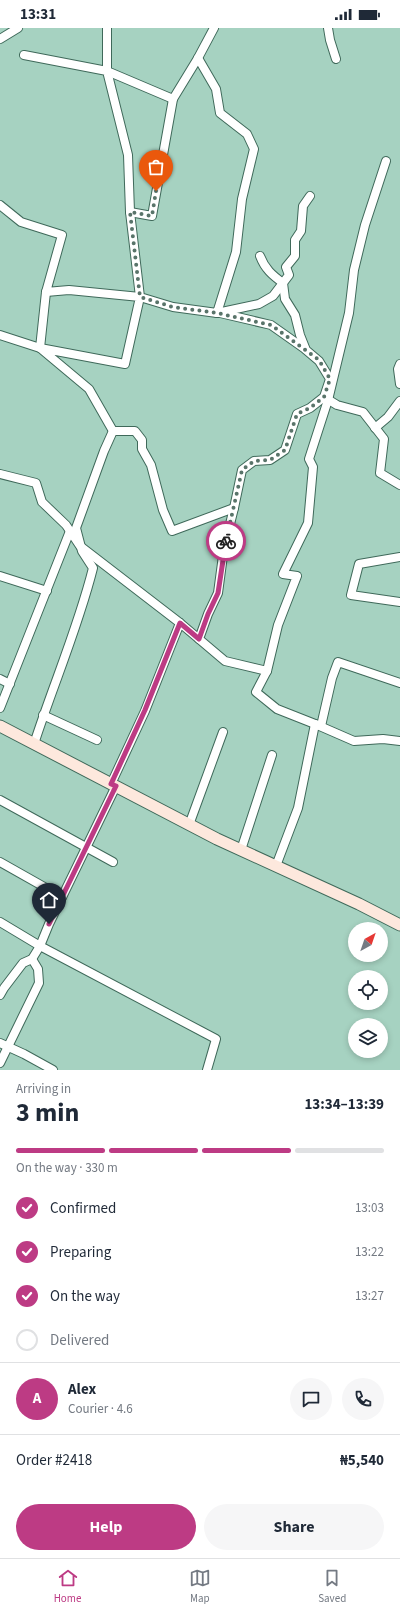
<!DOCTYPE html>
<html lang="en">
<head>
<meta charset="utf-8">
<style>
	body { margin:0; font-family:"Source Sans 3",sans-serif; background:#f6f6f7; color:#1f2937; height:100vh; display:flex; flex-direction:column; font-size:15px; white-space:nowrap }
	* { box-sizing:border-box; margin:0 }
	p { font-size:13px; color:#747a83 }
	.icon { flex:none; width:22px; height:22px; fill:none; stroke:currentColor; stroke-width:2; stroke-linecap:round; stroke-linejoin:round }
	.map { position:relative; height:1042px; overflow:hidden }
	.sheet { display:flex; flex-direction:column; background:#fff; flex:1 }
	.sheet>* { flex:none }
	.needle { width:26px; rotate:40deg }
	.controls { position:absolute; left:348px; top:894px; display:grid; gap:8px }
	.controls a { display:grid; place-items:center; width:40px; height:40px; border-radius:50%; background:#fff; box-shadow:0 2px 6px #0003; font-size:20px }
	.pin { position:absolute; display:grid; place-items:center; width:34px; height:34px; color:#fff; margin:-41px -17px; border-radius:50% 50% 50% 0; rotate:-45deg; box-shadow:0 0 4px #0007 }
	.pin .icon { rotate:45deg }
	.courier { position:absolute; display:grid; place-items:center; width:40px; height:40px; margin:-20px; border:3px solid #bd3b84; border-radius:50%; background:#fff; color:#222; box-shadow:0 1px 5px #0007 }
	.summary em { font-style:normal; font-weight:700 }
	.summary div { display:flex; flex-direction:column-reverse }
	.summary { display:flex; align-items:center; justify-content:space-between; height:68px; padding:0 16px }
	h1 { font-size:26px; font-weight:700; line-height:30px }
	.bar { display:grid; grid-template-columns:repeat(4,1fr); gap:6px 4px; align-content:center; height:48px; padding:0 16px }
	.bar i { height:5px; border-radius:3px; background:#e0e1e3 }
	.bar .selected { background:#bd3b84 }
	.bar p { grid-column:span 4 }
	.line { display:flex; align-items:center; gap:10px; padding:0 16px; border-top:1px solid #e0e1e3 }
	.line div { flex:1 }
	.round { display:grid; place-items:center; flex:none; width:42px; height:42px; border-radius:21px; background:#f6f6f7 }
	ol { padding:0 16px; list-style:none }
	li { display:flex; align-items:center; gap:12px; height:44px }
	li p { margin-inline-start:auto }
	li .icon { padding:4px; border-radius:50%; background:#bd3b84; color:#fff; stroke-width:4 }
	li:last-child { color:#747a83 }
	li i { width:22px; height:22px; border:2px solid #e0e1e3; border-radius:50% }
	.button { display:flex; gap:8px; margin-top:auto; padding:8px 16px }
	.button a { flex:1; height:46px; border-radius:24px; background:#bd3b84; color:#fff; font-size:16px; font-weight:700; line-height:46px; text-align:center }
	.button a+a { background:#f6f6f7; color:#1f2937 }
	.status { display:flex; justify-content:space-between; align-items:center; height:28px; padding:0 20px; background:#fff; direction:ltr }
	.status svg { height:11px; fill:currentColor }
	.dock { display:flex; justify-content:space-around; align-items:center; height:56px; border-top:1px solid #e0e1e3; background:#fff; font-size:11px; color:#747a83 }
	.dock a { display:grid; justify-items:center; gap:2px }
	.dock .selected { color:#bd3b84 }
	.map>svg:first-child { display:block }
	.lines { fill:none; stroke-linecap:round; stroke-linejoin:round }
	.street-casing { stroke:#3f695a; stroke-width:10 }
	.secondary-casing { stroke:#3f695a; stroke-width:13 }
	.street { stroke:#fff; stroke-width:8 }
	.secondary { stroke:#fde8dd; stroke-width:11 }
	.done { stroke:#59746a; stroke-width:4; stroke-dasharray:0 7.2 }
	.route { stroke:#bd3b84; stroke-width:5 }
</style>
</head>
<body>
<div class="status"><b>13:31</b><svg viewBox="0 0 49 12"><path d="M0 12V9h3v3zM5 12V6h3v6zM10 12V3h3v9zM15 12V0h3v12zM26 1h20v11H26zM47 4h2v5h-2z"/></svg></div>
<div class="map">
<svg width="400" height="1042" viewBox="0 0 400 1042">
	<rect width="100%" height="100%" fill="#a6d2c1"/>
	<g class="lines">
		<defs>
			<g id="street">
				<path d="M107,0V43L173,71L198,30L214,0"/>
				<path d="M328,0L330,12L336,31"/>
				<path d="M0,11L18,0"/>
				<path d="M24,27L107,43L128,127L130,184L140,269L173,279L217,285L236,224L242,171L254,121L247,106L220,85L216,61L198,30"/>
				<path d="M0,177L21,194L62,207L46,264L69,262L140,269L125,336L40,320L89,361L113,403"/>
				<path d="M130,184L152,188L173,71"/>
				<path d="M217,285L259,276L273,268L289,247L286,239L295,228V212L301,203L303,178L310,168"/>
				<path d="M220,285L271,297L305,321"/>
				<path d="M0,307L40,320L46,264"/>
				<path d="M400,336L398,341L400,356"/>
				<path d="M324,369L337,377L363,384L384,411L380,445L400,457"/>
				<path d="M375,400L388,389L400,373"/>
				<path d="M113,403H135L142,412V421L151,437L163,482L172,503L234,480L224,520L218,565L208,586L199,611L225,633L267,643L278,597L297,548L283,546L308,495L313,439L309,431L328,372L349,285L354,242L365,197L386,133"/>
				<path d="M0,446L36,455L42,474L66,497L80,518L180,595"/>
				<path d="M234,480L242,442L254,433L270,432L285,422L297,386L310,380L324,369L330,351L319,333L306,322L300,307L295,287L285,271L283,255C272,247 265,241 260,228"/>
				<path d="M400,529L359,536L351,567L400,574"/>
				<path d="M0,548L47,563"/>
				<path d="M267,643L256,664L277,681L315,696L354,713L383,711L400,713"/>
				<path d="M0,651L10,656"/>
				<path d="M0,680L70,503"/>
				<path d="M43,687L97,712"/>
				<path d="M321,698L332,650L338,634L400,655"/>
				<path d="M34,716C53,657 78,600 93,540L82,523L76,500L104,423L113,403"/>
				<path d="M111,756L145,683L180,595L199,611"/>
				<path d="M0,772L113,834"/>
				<path d="M189,797L223,704"/>
				<path d="M241,822L272,727"/>
				<path d="M0,834L62,869"/>
				<path d="M276,838L298,780L315,696"/>
				<path d="M0,894L40,918L216,1011L207,1042"/>
				<path d="M0,967L4,960L23,935L32,931L40,918L49,896L116,758"/>
				<path d="M0,1015L24,1026L53,1042"/>
				<path d="M0,1035L39,955L38,941L32,931"/>
			</g>
			<path id="secondary" d="M0,698L217,811L359,876L400,897"/>
		</defs>
		<use href="#street" class="street-casing"/>
		<use href="#secondary" class="secondary-casing"/>
		<use href="#street" class="street"/>
		<use href="#secondary" class="secondary"/>
	</g>
	<g class="lines">
		<path class="done" d="M156,163L152,188L130,184L140,269L173,279L217,285L271,297L319,332L330,351L324,369L310,380L297,386L285,422L270,432L254,433L242,442L226,513"/>
		<path class="route" d="M49,896L116,758L111,756L145,682L180,595L199,611L208,586L218,565L226,513"/>
	</g>
</svg>
<div class="controls">
<a><svg class="needle" viewBox="-14 -14 28 28"><path d="M0-13l5 13h-10z" fill="#e53935"/><path d="M0 13l5-13h-10z" fill="#747a83"/></svg></a>
<a><svg class="icon" aria-label="locate" viewBox="0 0 24 24"><circle cx="12" cy="12" r="6"/><path d="M12 2v4M12 18v4M2 12h4M18 12h4"/></svg></a>
<a><svg class="icon" aria-label="layers" viewBox="0 0 24 24"><path d="M12 4l9 5-9 5-9-5zM3 14l9 5 9-5"/></svg></a>
</div>
<div class="pin" style="left:156px;top:163px;background:#ea580c"><svg class="icon" aria-label="bag" viewBox="0 0 24 24"><path d="M5 8h14l-1 12H6zM9 8a3 3 0 0 1 6 0"/></svg></div>
<div class="pin" style="left:49px;top:896px;background:#1f2937"><svg class="icon" aria-label="home" viewBox="0 0 24 24"><path d="M3 11l9-7 9 7M6 9v11h12V9"/></svg></div>
<div class="courier" style="left:226px;top:513px"><svg class="icon" aria-label="bike" viewBox="0 0 24 24"><circle cx="6" cy="16" r="4"/><circle cx="18" cy="16" r="4"/><path d="M6 16l4-8h5l3 8M10 8l3 8H6M13 5h3"/></svg></div>
</div>
<section class="sheet">
<div class="summary"><div><h1>3 min</h1><p>Arriving in</p></div><em>13:34–13:39</em></div>
<div class="bar"><i class="selected"></i><i class="selected"></i><i class="selected"></i><i></i><p>On the way · 330 m</p></div>
<ol>
<li><svg class="icon" aria-label="check" viewBox="0 0 24 24"><path d="M5 12l5 5 9-10"/></svg>Confirmed<p>13:03</p></li>
<li><svg class="icon" aria-label="check" viewBox="0 0 24 24"><path d="M5 12l5 5 9-10"/></svg>Preparing<p>13:22</p></li>
<li><svg class="icon" aria-label="check" viewBox="0 0 24 24"><path d="M5 12l5 5 9-10"/></svg>On the way<p>13:27</p></li>
<li><i></i>Delivered</li>
</ol>
<div class="line" style="height:72px"><b class="round" style="background:#bd3b84;color:#fff">A</b><div><b>Alex</b><p>Courier · 4.6</p></div><a class="round"><svg class="icon" aria-label="chat" viewBox="0 0 24 24"><path d="M4 5h16v11H9l-5 4z"/></svg></a><a class="round"><svg class="icon" aria-label="phone" viewBox="0 0 24 24"><path d="M5 4h4l2 5-3 2q2 4 5 5l2-3 5 2v4C11 20 4 13 5 4z"/></svg></a></div>
<div class="line" style="height:52px"><div>Order #2418</div><b>₦5,540</b></div>
<div class="button"><a>Help</a><a>Share</a></div>
</section>
<nav class="dock">
<a class="selected"><svg class="icon" aria-label="home" viewBox="0 0 24 24"><path d="M3 11l9-7 9 7M6 9v11h12V9"/></svg>Home</a>
<a><svg class="icon" aria-label="map" viewBox="0 0 24 24"><path d="M3 6l6-2 6 2 6-2v14l-6 2-6-2-6 2zM9 4v14M15 6v14"/></svg>Map</a>
<a><svg class="icon" aria-label="saved" viewBox="0 0 24 24"><path d="M7 4h10v16l-5-4-5 4z"/></svg>Saved</a>
</nav>
</body>
</html>
